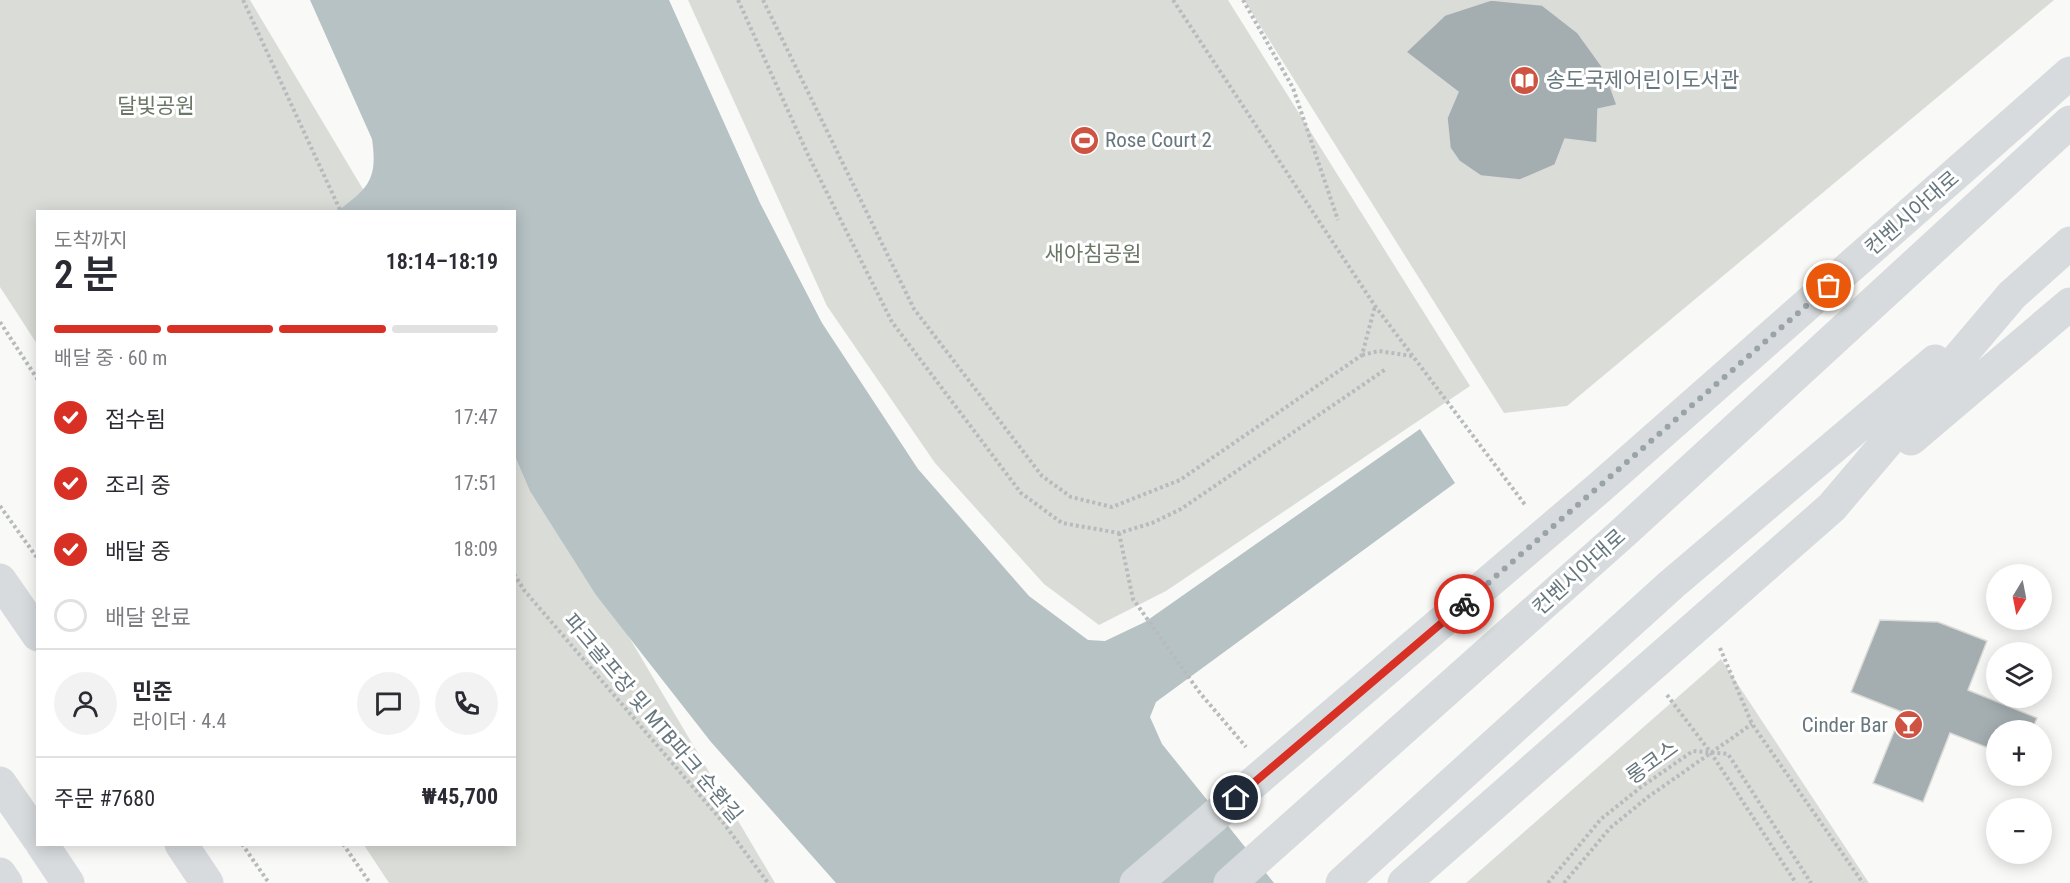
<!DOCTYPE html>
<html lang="ko">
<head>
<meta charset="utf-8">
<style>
	body { margin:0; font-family:"Roboto Condensed","Noto Sans KR",sans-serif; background:#f2f2f3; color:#2b2b33; height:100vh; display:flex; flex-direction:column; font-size:22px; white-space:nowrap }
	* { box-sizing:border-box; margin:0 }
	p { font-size:20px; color:#7c7c81 }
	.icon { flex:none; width:33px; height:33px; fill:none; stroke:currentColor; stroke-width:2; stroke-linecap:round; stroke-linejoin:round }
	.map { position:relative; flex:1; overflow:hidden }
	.sheet { position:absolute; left:36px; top:210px; width:480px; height:636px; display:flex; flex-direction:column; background:#fff; border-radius:0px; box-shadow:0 3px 15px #0003 }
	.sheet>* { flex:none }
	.needle { width:39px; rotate:190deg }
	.controls { position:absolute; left:1986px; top:564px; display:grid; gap:12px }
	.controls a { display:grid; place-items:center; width:66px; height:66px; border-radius:50%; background:#fff; box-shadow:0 3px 15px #0003; font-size:30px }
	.pin { position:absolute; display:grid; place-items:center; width:51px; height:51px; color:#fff; margin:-26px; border:3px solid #fff; border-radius:50%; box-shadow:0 2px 6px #0007 }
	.courier { position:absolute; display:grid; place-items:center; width:60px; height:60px; margin:-30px; border:4px solid #d93025; border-radius:50%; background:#fff; color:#222; box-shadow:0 2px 8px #0007 }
	.head em { font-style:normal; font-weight:600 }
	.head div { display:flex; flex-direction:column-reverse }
	.head { display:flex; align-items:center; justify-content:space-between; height:102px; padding:0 18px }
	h1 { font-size:39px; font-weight:600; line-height:45px }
	.bar { display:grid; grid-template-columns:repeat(4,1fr); gap:9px 6px; align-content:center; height:72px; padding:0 18px }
	.bar i { height:8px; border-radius:4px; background:#e1e1e2 }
	.bar .active { background:#d93025 }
	.bar p { grid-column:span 4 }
	.line { display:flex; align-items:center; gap:15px; padding:0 18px; border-top:2px solid #e1e1e2 }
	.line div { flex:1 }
	.round { display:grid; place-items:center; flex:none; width:63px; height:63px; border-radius:32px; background:#f2f2f3 }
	ol { padding:0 18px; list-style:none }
	li { display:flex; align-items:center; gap:18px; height:66px }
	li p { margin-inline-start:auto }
	li .icon { padding:6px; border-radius:50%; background:#d93025; color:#fff; stroke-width:4 }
	li:last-child { color:#7c7c81 }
	li i { width:33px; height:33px; border:3px solid #e1e1e2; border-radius:50% }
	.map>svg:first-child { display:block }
	.green { fill:#daddd7 }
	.water { fill:#b7c2c5 }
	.building { fill:#a4aeb1; stroke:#dbdbd9; stroke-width:1.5 }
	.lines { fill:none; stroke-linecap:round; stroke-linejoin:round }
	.path { stroke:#b7bbbd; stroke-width:4; stroke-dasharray:3 3; stroke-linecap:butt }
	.secondary { stroke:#d7dbdd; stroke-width:33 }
	.primary { stroke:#d7dbdd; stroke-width:33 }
	.trunk { stroke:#d7dbdd; stroke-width:33 }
	.done { stroke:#9aa4a8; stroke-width:6; stroke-dasharray:0 10.8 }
	.route { stroke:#d93025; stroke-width:8 }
	.labels { text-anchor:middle; stroke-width:6; stroke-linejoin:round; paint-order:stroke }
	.poi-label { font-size:21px; fill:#67777e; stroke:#fff; text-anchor:start }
	.park-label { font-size:21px; fill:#6b7766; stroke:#fff }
	.street-label { font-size:21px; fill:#67777e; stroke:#fff }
</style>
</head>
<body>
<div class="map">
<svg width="2070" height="883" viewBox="0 0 2070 883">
	<rect width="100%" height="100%" fill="#f9f9f7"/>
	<g class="green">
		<path d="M0,0H250L376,211L38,212L37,344L0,287Z"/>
		<path d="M688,0H1228L1470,386L1166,591L1099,625L1044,584L935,463L827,306Z"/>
		<path d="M1244,0H2054L1567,406L1504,413Z"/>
		<path d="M515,445L775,883H389L364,845L514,844Z"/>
		<path d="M1721,659L1869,883H1466Z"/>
	</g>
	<path class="water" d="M310,0H669L760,203L822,323L918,469L1029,596L1088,640L1105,641L1145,622L1420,429L1455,483L1156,702L1150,717L1162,744L1274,883H836L711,742L596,595L530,491L515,456L514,212L338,211C368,188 378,180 372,139Z"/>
	<g class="building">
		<path d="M1491,0L1542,5L1578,33L1604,69L1617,105L1598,109L1597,143L1565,139L1555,165L1520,180L1481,176L1459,161L1450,148L1447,118L1458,92L1406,52L1445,15Z"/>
		<path d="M1880,620L1938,622L1987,641L1968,690L2037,718L2032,730H1996V751L1950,733L1923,802L1873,783L1902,712L1851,692Z"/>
	</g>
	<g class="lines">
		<g class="path">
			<path d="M243,0L341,212"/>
			<path d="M738,0L809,157L892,322L1021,493L1062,523L1119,533L1152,523L1181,509L1386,369"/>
			<path d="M763,0L914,309L1042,476L1071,497L1112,507L1180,480L1362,355L1375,306"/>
			<path d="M1173,0L1375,306L1526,506"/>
			<path d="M1243,0L1293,88L1338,220"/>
			<path d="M0,322L38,380"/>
			<path d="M1362,355L1379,351L1412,356"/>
			<path d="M0,506L38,559"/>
			<path d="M1119,533L1133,599L1200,693L1246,747"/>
			<path d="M514,574L524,590L722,821L768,883"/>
			<path d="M1720,648L1752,724L1863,883"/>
			<path d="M1667,695L1711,753L1796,883"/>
			<path d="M242,844L269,883"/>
			<path d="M343,844L370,883"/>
			<path d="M1548,883L1601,819L1641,787L1693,751L1728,754L1811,883"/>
			<path d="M1564,883L1610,828L1648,797L1752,724"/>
		</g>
		<g class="secondary">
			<path d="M1911,439L2070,304"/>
			<path d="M1136,883L1599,488L2070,73"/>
			<path d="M1230,883L1625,531L2070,122"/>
			<path d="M1342,883L1672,584L1935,361"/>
			<path d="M1404,883L1832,507L2012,295L2070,243"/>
		</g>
		<g class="primary">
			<path d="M0,580L38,635"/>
			<path d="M181,844L207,883"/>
		</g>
		<g class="trunk">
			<path d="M0,783L38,838"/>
			<path d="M42,844L68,883"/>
			<path d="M0,874L6,883"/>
		</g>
	</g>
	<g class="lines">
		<path class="done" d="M1464,604L1829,286"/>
		<path class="route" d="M1236,798L1464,604"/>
	</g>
	<defs>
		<symbol id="library-disc" viewBox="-11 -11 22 22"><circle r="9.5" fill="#ce5342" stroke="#fff"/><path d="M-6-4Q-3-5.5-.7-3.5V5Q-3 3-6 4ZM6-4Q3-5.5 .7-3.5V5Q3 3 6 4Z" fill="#fff"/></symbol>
		<symbol id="stadium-disc" viewBox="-11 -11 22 22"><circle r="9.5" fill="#ce5342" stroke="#fff"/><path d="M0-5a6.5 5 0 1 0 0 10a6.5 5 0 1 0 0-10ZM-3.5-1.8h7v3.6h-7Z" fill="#fff"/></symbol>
		<symbol id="bar-disc" viewBox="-11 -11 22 22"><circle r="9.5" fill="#ce5342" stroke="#fff"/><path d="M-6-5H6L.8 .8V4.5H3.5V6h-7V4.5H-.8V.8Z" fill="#fff"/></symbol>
	</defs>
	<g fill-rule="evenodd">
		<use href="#library-disc" x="1508" y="64" width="33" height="33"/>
		<use href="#stadium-disc" x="1068" y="124" width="33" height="33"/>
		<use href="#bar-disc" x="1892" y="708" width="33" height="33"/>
	</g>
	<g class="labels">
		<g class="poi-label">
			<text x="1546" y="87">송도국제어린이도서관</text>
			<text x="1105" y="147">Rose Court 2</text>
			<text x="1888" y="732" text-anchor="end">Cinder Bar</text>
		</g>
		<g class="park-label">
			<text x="156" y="113">달빛공원</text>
			<text x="1093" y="261">새아침공원</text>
		</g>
		<g class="street-label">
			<text transform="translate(1912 213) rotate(-41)" y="7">컨벤시아대로</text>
			<text transform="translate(1579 572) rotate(-42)" y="7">컨벤시아대로</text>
			<text transform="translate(653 718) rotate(50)" y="7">파크골프장 및 MTB파크 순환길</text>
			<text transform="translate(1652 762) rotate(-36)" y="7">롱코스</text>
		</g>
	</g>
</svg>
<div class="controls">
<a><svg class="needle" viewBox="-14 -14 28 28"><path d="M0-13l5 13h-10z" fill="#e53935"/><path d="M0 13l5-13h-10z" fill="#7c7c81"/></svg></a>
<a><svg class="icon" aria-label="layers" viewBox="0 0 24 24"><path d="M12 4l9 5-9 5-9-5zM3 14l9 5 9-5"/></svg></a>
<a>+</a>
<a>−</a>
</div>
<div class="pin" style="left:1829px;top:286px;background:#ea580c"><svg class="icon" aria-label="bag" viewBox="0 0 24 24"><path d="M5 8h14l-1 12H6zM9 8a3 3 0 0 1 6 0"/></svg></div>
<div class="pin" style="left:1236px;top:798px;background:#1f2937"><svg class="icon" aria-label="home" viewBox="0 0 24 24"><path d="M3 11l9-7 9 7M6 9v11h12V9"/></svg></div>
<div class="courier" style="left:1464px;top:604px"><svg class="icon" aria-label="bike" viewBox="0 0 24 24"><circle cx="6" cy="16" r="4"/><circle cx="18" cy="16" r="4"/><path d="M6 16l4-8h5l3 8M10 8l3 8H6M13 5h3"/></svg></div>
<section class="sheet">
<div class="head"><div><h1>2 분</h1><p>도착까지</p></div><em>18:14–18:19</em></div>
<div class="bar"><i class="active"></i><i class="active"></i><i class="active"></i><i></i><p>배달 중 · 60 m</p></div>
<ol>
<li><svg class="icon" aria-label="check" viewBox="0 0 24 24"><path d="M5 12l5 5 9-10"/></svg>접수됨<p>17:47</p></li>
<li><svg class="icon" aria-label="check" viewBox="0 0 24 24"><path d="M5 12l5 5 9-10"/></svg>조리 중<p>17:51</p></li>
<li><svg class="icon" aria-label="check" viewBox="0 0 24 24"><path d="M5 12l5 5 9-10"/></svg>배달 중<p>18:09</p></li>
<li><i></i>배달 완료</li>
</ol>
<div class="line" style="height:108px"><a class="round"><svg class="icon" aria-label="person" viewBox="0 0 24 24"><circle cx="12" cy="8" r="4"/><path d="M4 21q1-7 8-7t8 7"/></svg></a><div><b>민준</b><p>라이더 · 4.4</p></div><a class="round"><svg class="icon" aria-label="chat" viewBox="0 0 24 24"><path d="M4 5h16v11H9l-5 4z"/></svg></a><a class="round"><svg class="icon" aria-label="phone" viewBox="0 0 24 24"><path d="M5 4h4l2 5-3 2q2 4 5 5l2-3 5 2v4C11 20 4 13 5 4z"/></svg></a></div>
<div class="line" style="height:78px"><div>주문 #7680</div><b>₩45,700</b></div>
</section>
</div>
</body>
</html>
